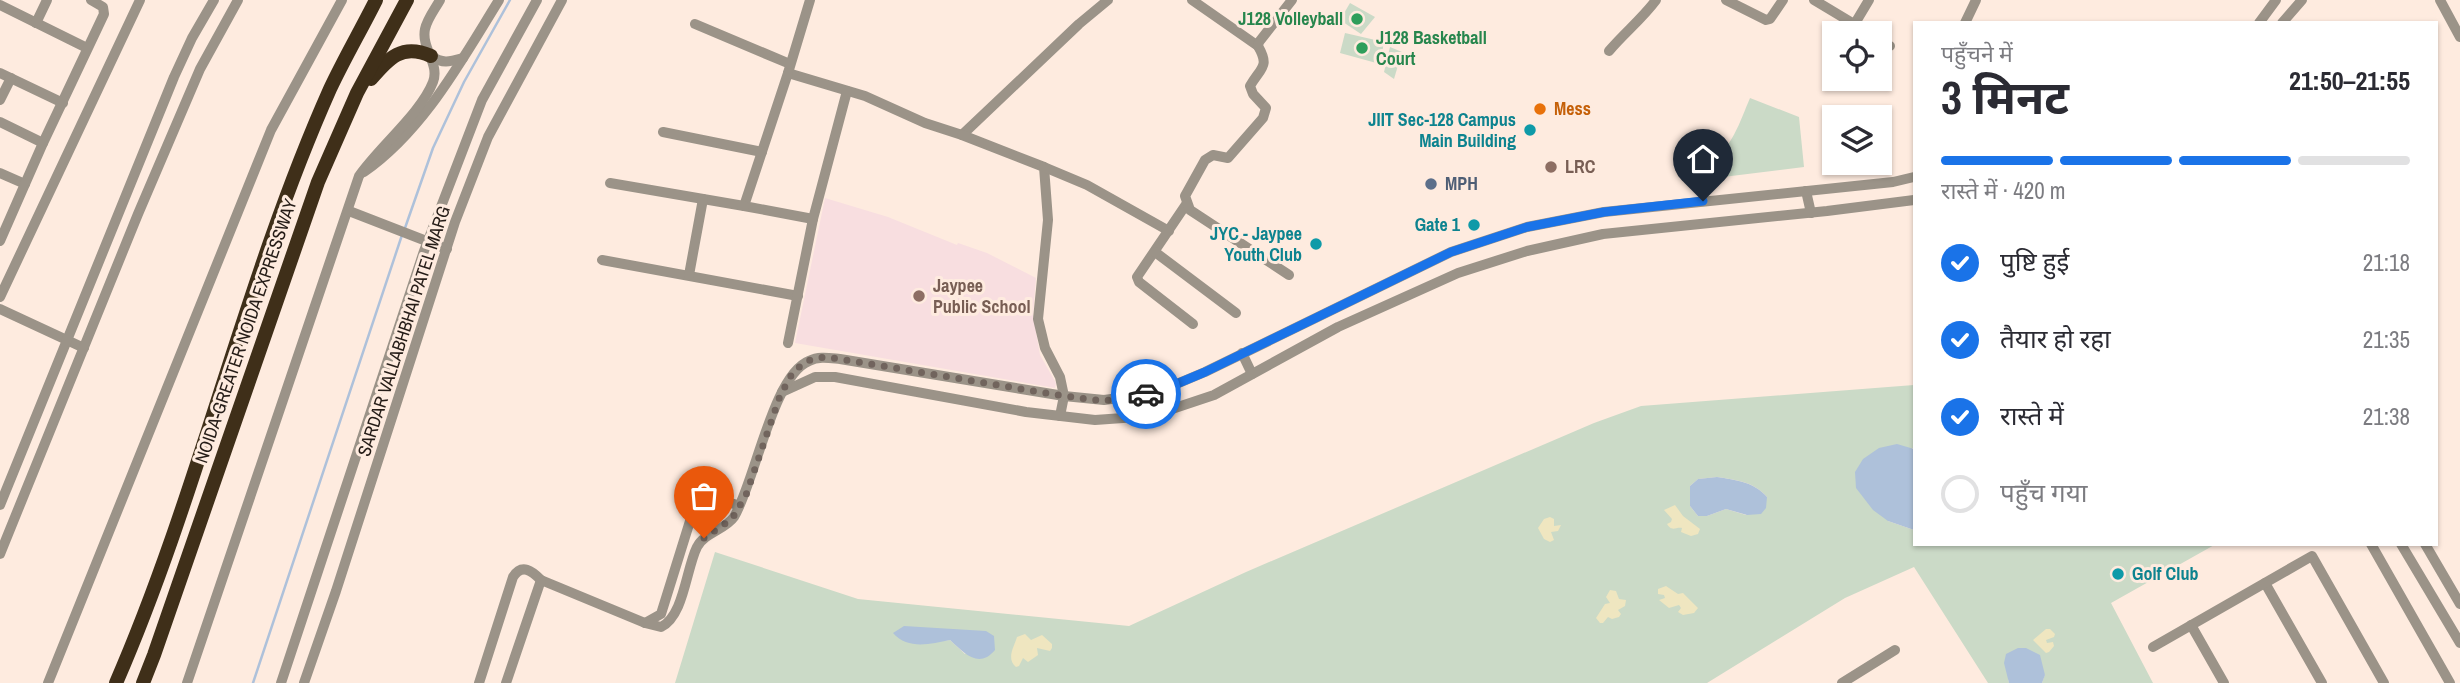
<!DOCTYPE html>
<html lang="hi">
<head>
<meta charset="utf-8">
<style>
	body { margin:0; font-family:"Archivo Narrow","Noto Sans Devanagari",sans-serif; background:#f2f2f3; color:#2b2b33; height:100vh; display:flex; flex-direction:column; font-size:26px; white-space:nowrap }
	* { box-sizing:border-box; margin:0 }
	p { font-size:23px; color:#7c7c81 }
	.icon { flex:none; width:38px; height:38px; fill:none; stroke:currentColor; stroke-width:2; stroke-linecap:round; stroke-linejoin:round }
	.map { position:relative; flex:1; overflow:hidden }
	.details { position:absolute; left:1913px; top:21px; width:525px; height:525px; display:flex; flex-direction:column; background:#fff; border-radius:0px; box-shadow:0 2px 5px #0004 }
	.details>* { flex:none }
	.buttons { position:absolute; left:1822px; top:21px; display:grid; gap:14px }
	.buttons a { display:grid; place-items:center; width:70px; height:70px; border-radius:0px; background:#fff; box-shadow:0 2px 5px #0004; font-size:35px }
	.pin { position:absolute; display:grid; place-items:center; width:60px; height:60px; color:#fff; margin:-72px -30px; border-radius:50% 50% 50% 0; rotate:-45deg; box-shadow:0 0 7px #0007 }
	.pin .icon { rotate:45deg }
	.courier { position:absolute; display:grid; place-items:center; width:70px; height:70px; margin:-35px; border:5px solid #1a73e8; border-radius:50%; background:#fff; color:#222; box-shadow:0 2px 9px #0007 }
	.overview em { font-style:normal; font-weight:700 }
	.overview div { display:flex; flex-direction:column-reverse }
	.overview { display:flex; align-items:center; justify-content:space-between; height:119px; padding:0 28px }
	h1 { font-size:46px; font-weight:700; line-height:52px }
	.bar { display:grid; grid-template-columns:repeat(4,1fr); gap:10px 7px; align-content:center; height:84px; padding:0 28px }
	.bar i { height:9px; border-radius:5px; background:#e1e1e2 }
	.bar .active { background:#1a73e8 }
	.bar p { grid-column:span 4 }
	ol { padding:0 28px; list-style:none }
	li { display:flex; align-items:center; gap:21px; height:77px }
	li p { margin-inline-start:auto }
	li .icon { padding:7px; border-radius:50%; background:#1a73e8; color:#fff; stroke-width:4 }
	li:last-child { color:#7c7c81 }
	li i { width:38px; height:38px; border:4px solid #e1e1e2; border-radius:50% }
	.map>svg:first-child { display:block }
	.education { fill:#f8dee0 }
	.green { fill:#cbdac7; fill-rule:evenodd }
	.sand { fill:#efe6c0 }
	.water { fill:#aec1da }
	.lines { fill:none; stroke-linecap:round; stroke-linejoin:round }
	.stream { stroke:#aec1da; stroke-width:2.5 }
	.minor { stroke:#9b9388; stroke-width:10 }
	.highway { stroke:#3f2f19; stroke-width:14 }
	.done { stroke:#71645d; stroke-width:7; stroke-dasharray:0 12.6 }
	.route { stroke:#1a73e8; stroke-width:9 }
	.leisure-dot { fill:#2e9e5b; stroke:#feebdf; stroke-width:2.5 }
	.food-dot { fill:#e8710a; stroke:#feebdf; stroke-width:2.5 }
	.culture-dot { fill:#0f9aa8; stroke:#feebdf; stroke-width:2.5 }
	.education-dot { fill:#8d6e63; stroke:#feebdf; stroke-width:2.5 }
	.service-dot { fill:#5c6f8a; stroke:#feebdf; stroke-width:2.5 }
	.labels { text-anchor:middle; stroke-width:6; stroke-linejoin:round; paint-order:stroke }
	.leisure-label { font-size:18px; font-weight:bold; fill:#27864d; stroke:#feebdf; text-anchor:end }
	.food-label { font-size:18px; font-weight:bold; fill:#c56008; stroke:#feebdf; text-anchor:start }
	.culture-label { font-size:18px; font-weight:bold; fill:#0d838f; stroke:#feebdf; text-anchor:end }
	.education-label { font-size:18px; font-weight:bold; fill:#785e54; stroke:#feebdf; text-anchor:start }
	.service-label { font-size:18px; font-weight:bold; fill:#4e5e75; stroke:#feebdf; text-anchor:start }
	.street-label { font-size:18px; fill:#251c17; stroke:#feebdf }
</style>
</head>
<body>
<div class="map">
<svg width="2460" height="683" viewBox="0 0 2460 683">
	<rect width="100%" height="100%" fill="#feebdf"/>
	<path class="education" d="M825,198L888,217L957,245L958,243L987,253L1036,278L1033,314L1040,355L1056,383L1055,388L795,343Z"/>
	<g class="green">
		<path d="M1350,3L1375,17L1361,34L1340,20Z"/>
		<path d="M1345,33L1384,42L1380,64L1340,53Z"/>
		<path d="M1390,47L1402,52L1394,79L1384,72Z"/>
		<path d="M1750,98L1799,117L1804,167L1715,178L1702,176L1709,161C1732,150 1740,121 1750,98Z"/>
		<path d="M1914,385V449L1912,448L1888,521L1914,530V544H2216L2111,603L2153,683H2042L2045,674L2008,678L2009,683H1988L1914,567L1845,598L1707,683H675L715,552L858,599L1129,626L1246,572L1594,423L1641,406ZM1717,477C1737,480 1754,482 1767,497L1746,515L1726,509L1707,516H1698L1690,506V486L1698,479ZM986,631L965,654L950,640L914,644Z"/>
	</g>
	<g class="sand">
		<path d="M1675,505L1683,516L1700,529L1698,534L1691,536L1681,532L1682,528C1675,527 1672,532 1667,524L1671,522L1672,519L1664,510Z"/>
		<path d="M1550,517L1554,519V526L1561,525L1558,531L1551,532L1554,540L1550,542L1544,539L1538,528L1544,519Z"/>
		<path d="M1666,586L1678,594L1683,593L1698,608L1694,613L1683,615L1678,612L1681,608L1679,605L1669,608L1659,600L1665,598L1664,595L1658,594V589Z"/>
		<path d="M1610,590L1616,591L1619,599L1626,600L1625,606L1618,610L1621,614L1619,617L1612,619L1608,617L1603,623H1600L1596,618L1605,604L1610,603L1606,597Z"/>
		<path d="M2046,629H2050L2055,634L2054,637L2046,640L2047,643L2053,642L2054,646L2049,652L2046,653L2033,640Z"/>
		<path d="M1025,634L1031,640L1042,635L1052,644V648L1050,651L1037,648L1038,655L1028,662L1023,658L1019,666L1016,667C1006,659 1014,647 1017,637Z"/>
	</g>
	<g class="water">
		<path d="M1897,444L1914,449V530L1888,521L1873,510L1856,488L1855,472L1863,459L1879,448Z"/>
		<path d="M1717,477C1736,480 1754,482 1767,497L1766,508L1761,514L1747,515L1726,509L1707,516H1698L1690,506V486L1698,479Z"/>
		<path d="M904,626L986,631L994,636L995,650C979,669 965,654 950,640C930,644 908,650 893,633Z"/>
		<path d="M2018,648H2026L2040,655L2045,675L2042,683H2009L2004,663L2006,654Z"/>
	</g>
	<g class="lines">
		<g class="stream">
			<path d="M405,228L433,148L464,82L510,0"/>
			<path d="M253,683L402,235"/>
		</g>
		<g class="minor">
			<path d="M810,0L788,73L865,96L925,123L962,135L1079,24L1108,0"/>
			<path d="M1192,0L1258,46"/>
			<path d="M1726,0L1766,20L1770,19L1783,0"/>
			<path d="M1814,0L1869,33"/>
			<path d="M2440,0L2460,37"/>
			<path d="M0,5L87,48"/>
			<path d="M36,23L47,0"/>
			<path d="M1965,23L1976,0"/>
			<path d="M2259,23L2276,0"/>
			<path d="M2282,23L2302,0"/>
			<path d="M695,24L790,64"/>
			<path d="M1854,25L1869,0"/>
			<path d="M1880,40L1890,46"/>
			<path d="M1609,51C1624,33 1642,19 1656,0"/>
			<path d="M431,56C443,64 449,62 463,58"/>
			<path d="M0,73L63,103"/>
			<path d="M788,73L744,206L813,219"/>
			<path d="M0,100L11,78"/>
			<path d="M0,122L43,143"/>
			<path d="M663,132L762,152"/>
			<path d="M962,135L1044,167L1048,220L1038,319L1045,348L1060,377L1064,396L1060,416"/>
			<path d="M1044,167L1087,185L1169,231"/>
			<path d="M364,172C424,130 461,61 499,0"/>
			<path d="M0,173L25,184"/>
			<path d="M610,183L744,206"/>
			<path d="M1806,191L1811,213"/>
			<path d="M1187,203L1137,277L1139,282L1193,324"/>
			<path d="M349,211L447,249"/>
			<path d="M0,241L43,143L104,14L103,7L91,0"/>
			<path d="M1155,252L1236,313"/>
			<path d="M602,260L798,296"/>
			<path d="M689,275L703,199"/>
			<path d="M1289,275L1190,210L1185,196L1205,160L1213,155L1228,158L1263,118L1266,108L1253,94L1250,86C1261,67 1270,67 1258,46L1259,42L1292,0"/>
			<path d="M0,297L140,0"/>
			<path d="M0,309L84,348"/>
			<path d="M788,343L813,219L847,91"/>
			<path d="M1242,353L1252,374"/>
			<path d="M782,392L815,377H835L1026,412L1095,420L1151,416L1214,395L1338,327L1458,273L1527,251L1603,234L1827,211L1914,200"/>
			<path d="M0,505L174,77L192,38L214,0"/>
			<path d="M2371,544L2450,683"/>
			<path d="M2401,544L2460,643"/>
			<path d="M2425,544L2460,604"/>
			<path d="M0,554L138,214L200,69L238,0"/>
			<path d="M2265,583L2322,683"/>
			<path d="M645,623L661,614L695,505C712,494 721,499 739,506"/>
			<path d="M2191,625L2224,683"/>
			<path d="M2153,647L2312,556L2384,683"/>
			<path d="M48,683L271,130L342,0"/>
			<path d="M187,683L359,176C379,147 421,113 433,82C440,64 421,48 425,29C427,19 435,9 440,0"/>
			<path d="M281,683L424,251L482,100L537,0"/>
			<path d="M304,683L336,591L455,222L488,137L562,0"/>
			<path d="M479,683L513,577C522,563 532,571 541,580L645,623L661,627C684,616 686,569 697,547C705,532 725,530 734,517C755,482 773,375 809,361C819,356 829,358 840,359L1064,396L1104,400L1155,393L1205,372L1451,252L1527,227L1604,212L1893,182L1914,177"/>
			<path d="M506,683L541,580"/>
			<path d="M1842,683L1895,650"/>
		</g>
		<g class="highway">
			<path d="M371,79C389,58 402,43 431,56"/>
			<path d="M116,683C200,490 244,282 330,89C344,59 361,30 376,0"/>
			<path d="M143,683L154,655L318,182L357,93L407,0"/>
		</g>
	</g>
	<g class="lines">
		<path class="done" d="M704,538L732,519L746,495L780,396L793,372L807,361L824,357L840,359L1064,396L1104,401L1146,394"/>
		<path class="route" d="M1146,394L1155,393L1205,372L1451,252L1527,227L1604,212L1703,201"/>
	</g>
	<g class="leisure-dot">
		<circle cx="1357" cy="19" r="7"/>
		<circle cx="1362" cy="48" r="7"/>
	</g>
	<circle class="food-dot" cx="1540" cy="109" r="7"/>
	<g class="culture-dot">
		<circle cx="1530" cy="130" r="7"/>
		<circle cx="1474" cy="225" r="7"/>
		<circle cx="1316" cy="244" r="7"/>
		<circle cx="2118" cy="574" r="7"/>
	</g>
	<g class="education-dot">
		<circle cx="1551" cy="167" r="7"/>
		<circle cx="919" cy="296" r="7"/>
	</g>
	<circle class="service-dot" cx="1431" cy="184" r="7"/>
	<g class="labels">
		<g class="leisure-label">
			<text x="1343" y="25">J128 Volleyball</text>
			<text x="1376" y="44" text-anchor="start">J128 Basketball<tspan x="1376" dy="21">Court</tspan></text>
		</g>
		<g class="food-label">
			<text x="1554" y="115">Mess</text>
		</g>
		<g class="culture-label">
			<text x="1516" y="126">JIIT Sec-128 Campus<tspan x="1516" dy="21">Main Building</tspan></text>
			<text x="1460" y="231">Gate 1</text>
			<text x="1302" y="240">JYC - Jaypee<tspan x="1302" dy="21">Youth Club</tspan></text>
			<text x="2132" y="580" text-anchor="start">Golf Club</text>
		</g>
		<g class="education-label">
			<text x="1565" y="173">LRC</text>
			<text x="933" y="292">Jaypee<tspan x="933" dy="21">Public School</tspan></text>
		</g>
		<g class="service-label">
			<text x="1445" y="190">MPH</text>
		</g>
		<g class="street-label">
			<text transform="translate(246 331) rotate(-71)" y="6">NOIDA-GREATER NOIDA EXPRESSWAY</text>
			<text transform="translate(404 331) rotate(-72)" y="6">SARDAR VALLABHBHAI PATEL MARG</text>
		</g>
	</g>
</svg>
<div class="buttons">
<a><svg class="icon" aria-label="locate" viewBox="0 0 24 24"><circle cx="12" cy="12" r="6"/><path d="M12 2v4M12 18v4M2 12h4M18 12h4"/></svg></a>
<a><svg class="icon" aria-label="layers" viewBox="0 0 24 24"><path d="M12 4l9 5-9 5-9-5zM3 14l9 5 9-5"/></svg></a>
</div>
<div class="pin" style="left:704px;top:538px;background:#ea580c"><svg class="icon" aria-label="bag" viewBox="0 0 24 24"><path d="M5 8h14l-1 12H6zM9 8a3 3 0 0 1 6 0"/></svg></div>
<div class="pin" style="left:1703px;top:201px;background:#1f2937"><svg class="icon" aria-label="home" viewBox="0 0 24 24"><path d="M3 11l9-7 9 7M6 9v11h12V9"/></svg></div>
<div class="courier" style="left:1146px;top:394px"><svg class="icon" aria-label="car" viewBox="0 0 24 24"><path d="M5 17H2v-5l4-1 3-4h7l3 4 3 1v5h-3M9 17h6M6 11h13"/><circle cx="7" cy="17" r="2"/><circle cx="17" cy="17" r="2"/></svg></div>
<section class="details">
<div class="overview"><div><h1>3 मिनट</h1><p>पहुँचने में</p></div><em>21:50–21:55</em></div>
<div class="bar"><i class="active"></i><i class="active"></i><i class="active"></i><i></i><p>रास्ते में · 420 m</p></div>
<ol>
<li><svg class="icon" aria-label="check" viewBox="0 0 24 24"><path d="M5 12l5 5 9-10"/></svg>पुष्टि हुई<p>21:18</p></li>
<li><svg class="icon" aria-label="check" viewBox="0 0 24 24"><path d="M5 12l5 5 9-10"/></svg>तैयार हो रहा<p>21:35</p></li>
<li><svg class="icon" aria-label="check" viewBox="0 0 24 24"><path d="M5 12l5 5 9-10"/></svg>रास्ते में<p>21:38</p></li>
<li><i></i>पहुँच गया</li>
</ol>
</section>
</div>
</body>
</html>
